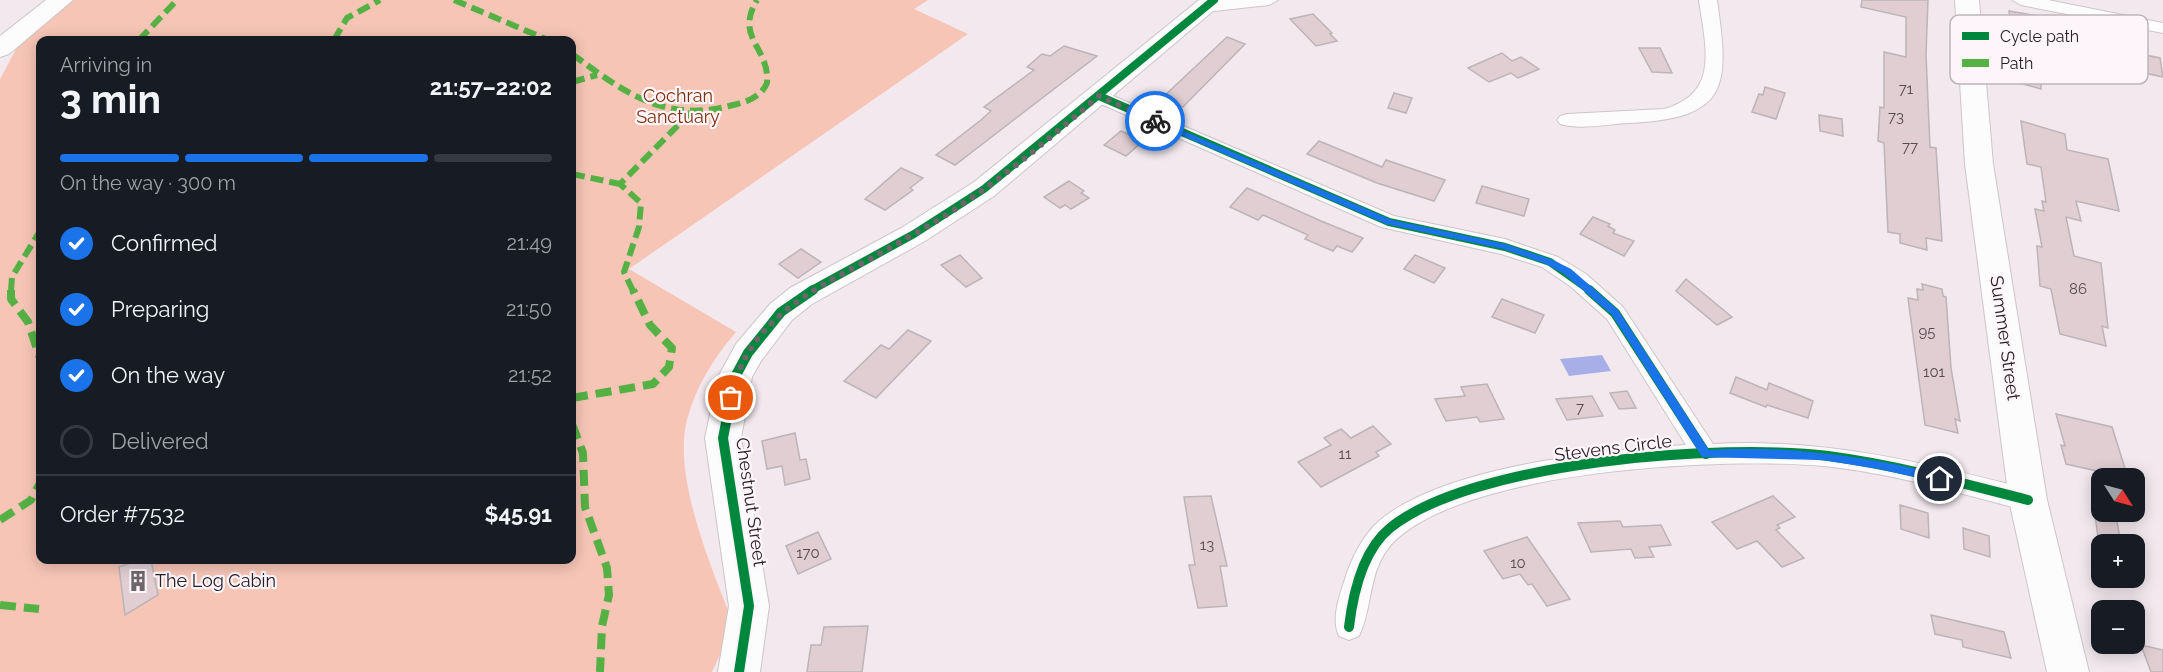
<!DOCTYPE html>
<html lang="en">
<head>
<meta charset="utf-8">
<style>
	body { margin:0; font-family:Raleway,sans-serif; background:#20242c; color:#f1f3f6; height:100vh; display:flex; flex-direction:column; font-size:22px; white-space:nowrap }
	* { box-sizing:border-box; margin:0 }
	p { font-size:20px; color:#9ea1a6 }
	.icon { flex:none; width:33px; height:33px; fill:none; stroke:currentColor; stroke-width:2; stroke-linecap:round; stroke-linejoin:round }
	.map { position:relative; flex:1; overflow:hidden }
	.sheet { position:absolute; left:36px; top:36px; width:540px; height:528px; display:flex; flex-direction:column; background:#171b24; border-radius:12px; box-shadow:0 3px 15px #0003 }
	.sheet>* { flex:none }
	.needle { width:39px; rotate:126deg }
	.tools { position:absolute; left:2091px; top:468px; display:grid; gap:12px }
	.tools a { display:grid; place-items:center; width:54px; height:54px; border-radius:12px; background:#171b24; box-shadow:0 3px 15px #0003; font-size:30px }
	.pin { position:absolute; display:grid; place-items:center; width:51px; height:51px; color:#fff; margin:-26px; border:3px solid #fff; border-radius:50%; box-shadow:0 2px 6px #0007 }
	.courier { position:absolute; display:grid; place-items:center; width:60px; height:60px; margin:-30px; border:4px solid #1a73e8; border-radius:50%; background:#fff; color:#222; box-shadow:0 2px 8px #0007 }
	.summary em { font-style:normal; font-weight:700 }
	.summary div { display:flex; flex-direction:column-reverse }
	.summary { display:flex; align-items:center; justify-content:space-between; height:102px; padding:0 24px }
	h1 { font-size:39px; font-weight:700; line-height:45px }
	.bar { display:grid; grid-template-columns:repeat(4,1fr); gap:9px 6px; align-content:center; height:72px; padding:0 24px }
	.bar i { height:8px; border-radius:4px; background:#363941 }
	.bar .active { background:#1a73e8 }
	.bar p { grid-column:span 4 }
	.line { display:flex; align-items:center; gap:15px; padding:0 24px; border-top:2px solid #363941 }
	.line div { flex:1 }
	ol { padding:0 24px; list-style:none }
	li { display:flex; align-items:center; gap:18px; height:66px }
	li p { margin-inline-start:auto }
	li .icon { padding:6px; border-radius:50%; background:#1a73e8; color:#fff; stroke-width:4 }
	li:last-child { color:#9ea1a6 }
	li i { width:33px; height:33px; border:3px solid #363941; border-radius:50% }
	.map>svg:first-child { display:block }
	.green { fill:#f6c5b6; fill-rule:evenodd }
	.water { fill:#a8afe8 }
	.building { fill:#e1ced3; stroke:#bcb4b7; stroke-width:1.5 }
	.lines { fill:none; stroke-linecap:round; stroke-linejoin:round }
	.street-casing { stroke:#ccc5c9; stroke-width:2 }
	.secondary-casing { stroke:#ccc5c9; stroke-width:2 }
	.street { fill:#fdfcfc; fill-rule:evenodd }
	.secondary { fill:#fdfcfc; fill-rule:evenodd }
	.quiet-far1 { stroke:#56b145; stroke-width:6; stroke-dasharray:13 6; stroke-linecap:butt }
	.quiet { stroke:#56b145; stroke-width:8; stroke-dasharray:16 8; stroke-linecap:butt }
	.cycleway-far1-casing { stroke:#fef5fb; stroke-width:10 }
	.cycleway-casing { stroke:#fef5fb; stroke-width:14 }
	.cycleway-far1 { stroke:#00873e; stroke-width:8 }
	.cycleway { stroke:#00873e; stroke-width:10 }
	.route { fill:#1a73e8 }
	.done { stroke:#6d676b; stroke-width:6; stroke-dasharray:0 10.8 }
	.labels { text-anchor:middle; stroke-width:4.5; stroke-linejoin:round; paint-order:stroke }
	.number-label { font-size:15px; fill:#564d52 }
	.park-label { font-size:18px; fill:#7e300a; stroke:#fef5fb }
	.street-label { font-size:18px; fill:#262125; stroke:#fef5fb }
	.poi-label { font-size:18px; fill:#262125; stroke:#fef5fb; text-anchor:start }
	.key { fill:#fef5fb; stroke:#bdb5bb; stroke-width:1.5 }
	.key-label { font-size:16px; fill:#262125 }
</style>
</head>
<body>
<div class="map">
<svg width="2163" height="672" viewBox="0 0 2163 672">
	<rect width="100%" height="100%" fill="#f2e8ee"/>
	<path class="green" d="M70,0H928L914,9L968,34L629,269L736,332C713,359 696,386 687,420C672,477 713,572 734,625L712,672H0V79L21,40ZM40,40H572V560H40Z"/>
	<path class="water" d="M1602,355L1611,371L1569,376L1560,359Z"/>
	<g class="building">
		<path d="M1862,0H1928L1926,55L1930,147L1936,148L1942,241L1926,238L1927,250L1900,243V234L1888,232L1884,143L1878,141L1880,107L1884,108V52L1906,57V17L1861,7Z"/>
		<path d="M2009,11L2038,16L2044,81L2041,80V89L2019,83L2020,51L2014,50Z"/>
		<path d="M1313,14L1332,33L1330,34L1337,41L1316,46L1290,19Z"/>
		<path d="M1227,37L1245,44L1183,107L1161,99Z"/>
		<path d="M1064,46L1097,56L955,165L936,155L981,120L991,111L984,107L1034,70L1027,67L1042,54L1050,56Z"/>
		<path d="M1639,48H1660L1672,73L1652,72Z"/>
		<path d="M2121,50L2160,58L2163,77L2126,69Z"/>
		<path d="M1502,53L1512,61L1521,57L1539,69L1518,78L1511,73L1489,82L1468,68Z"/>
		<path d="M1765,87L1785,93L1776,119L1752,112L1759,94L1763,95Z"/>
		<path d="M1394,93L1412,98L1406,113L1388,108Z"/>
		<path d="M1819,115L1842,119L1843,136L1820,131Z"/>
		<path d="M2021,121L2065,134L2067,150L2108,159L2119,211L2076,201L2081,221L2066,217L2074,256L2101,263L2108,328L2102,326L2106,346L2060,334L2051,289L2040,286L2037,246L2042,247L2035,209L2044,211L2042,201L2046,202L2041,167L2027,164Z"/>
		<path d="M1121,131L1143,141L1126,156L1104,145Z"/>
		<path d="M1319,141L1382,167L1386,160L1445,180L1434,201L1377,183L1307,154Z"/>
		<path d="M901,168L923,178L910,188L913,190L885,210L865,199Z"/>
		<path d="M1069,181L1084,191L1081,193L1089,198L1071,209L1065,205L1060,208L1044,197Z"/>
		<path d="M1482,186L1529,199L1524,216L1476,203Z"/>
		<path d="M1247,188L1321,221L1363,238L1352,252L1337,246L1333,251L1305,239L1308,235L1263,215L1258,220L1230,207Z"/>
		<path d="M1593,217L1610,224L1608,226L1615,230L1613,233L1634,241L1624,256L1580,234Z"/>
		<path d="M801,249L821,262L798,278L779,264Z"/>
		<path d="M960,255L982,278L966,287L941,265Z"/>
		<path d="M1415,255L1445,268L1434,283L1404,269Z"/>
		<path d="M1686,279L1732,317L1717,325L1676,291Z"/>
		<path d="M1922,284L1942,289L1943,296L1946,297L1951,368L1960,421L1955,419L1958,433L1925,425L1908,298L1918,300L1917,289L1923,290Z"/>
		<path d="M1502,299L1544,315L1535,333L1492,317Z"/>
		<path d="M908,330L931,341L876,398L844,381L881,345L889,349Z"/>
		<path d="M1736,377L1767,390L1769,383L1813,401L1808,418L1767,405L1766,407L1730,393Z"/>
		<path d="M1487,384L1504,419L1480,422L1477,417L1446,421L1435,399L1465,396L1461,387Z"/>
		<path d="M1627,391L1636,408L1619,409L1610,393Z"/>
		<path d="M1592,396L1603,416L1567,420L1556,399Z"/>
		<path d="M2056,414L2112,427L2128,478L2066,464L2061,445L2065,446Z"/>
		<path d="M1373,426L1391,444L1376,452L1379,456L1321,487L1298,462L1331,445L1324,438L1341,429L1351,438Z"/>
		<path d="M795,433L800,460L806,459L810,479L785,485L782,466L767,469L762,441Z"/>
		<path d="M1211,496L1227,566H1220L1227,606L1198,608L1189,565H1195L1184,497Z"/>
		<path d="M1773,496L1795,517L1777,525L1780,528L1776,530L1804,558L1782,567L1757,541L1737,549L1712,522Z"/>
		<path d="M1900,505L1928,513L1929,538L1901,529Z"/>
		<path d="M2094,509L2116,516L2121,544H2099Z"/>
		<path d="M1620,521L1623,527L1661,525L1671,545L1649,547L1654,557L1635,558L1631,549L1591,552L1578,523Z"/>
		<path d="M1963,528L1989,536L1990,557L1964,549Z"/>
		<path d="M818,532L831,559L798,574L786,546Z"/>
		<path d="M1527,537L1570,599L1547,606L1532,584L1528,585L1520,574L1503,579L1484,551Z"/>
		<path d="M139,560H151L158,595L125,615L119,567Z"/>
		<path d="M1931,615L2004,632L2011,658L1963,647L1962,640L1935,634Z"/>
		<path d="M868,626L862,672H807L811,645H821L824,627Z"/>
		<path d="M2141,645L2163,650V672H2151Z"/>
	</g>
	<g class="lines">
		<defs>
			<g id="street">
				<path d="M1220,0H1278L1269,5L1205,12L1196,7L1199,3Z"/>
				<path d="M1699,0H1717C1730,89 1728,118 1629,123C1608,124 1581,130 1560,124L1557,120L1560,116L1567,114L1664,109C1721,93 1705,46 1699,0Z"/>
				<path d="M2012,0H2048L2163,23V33L2021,5Z"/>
				<path d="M1099,90L1394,216L1505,239L1558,257L1586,274L1623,307L1713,444C1822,438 1923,462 2028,489L2038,492L2042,500L2038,508L2028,511C1961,494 1893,473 1824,466C1721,457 1479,469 1399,537C1366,565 1375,603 1359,636L1349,640L1339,636C1331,619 1339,597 1345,579C1351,559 1363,535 1379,521C1444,466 1603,450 1686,445L1607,319L1570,286L1542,267L1501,254L1381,227L1092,100L1089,96L1092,92Z"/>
			</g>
			<g id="secondary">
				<path d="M46,0H73L9,54L0,57V36Z"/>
				<path d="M1199,0H1226L994,196L925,241L812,304L792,320L761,361L752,377L741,438L769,606L760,672H718L729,606L705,438L718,377L736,344L770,304L790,288L903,227L974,182Z"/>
				<path d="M1955,0H1979L1993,164L2047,500L2089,672H2047L2009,500L1965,164Z"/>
			</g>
		</defs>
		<use href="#street" class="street-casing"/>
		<use href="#secondary" class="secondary-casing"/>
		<use href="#street" class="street"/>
		<use href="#secondary" class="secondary"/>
		<g class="quiet-far1">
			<path d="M454,0L548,40"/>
			<path d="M139,40L177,0"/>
			<path d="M334,40L347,18L380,0"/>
			<path d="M572,54C624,92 665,124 733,105C747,102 761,97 767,83C770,47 734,38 757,0"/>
			<path d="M572,82L597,75"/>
			<path d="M572,174L620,184"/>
			<path d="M11,291L12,277L40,231"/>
			<path d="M633,291L624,272L639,227L641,203L620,184L692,111"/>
		</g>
		<g class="quiet">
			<path d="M11,290V299L28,322L40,358"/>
			<path d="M572,398L653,384L669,367L672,348L650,325L633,290"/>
			<path d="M572,424L583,453L585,507L607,568L609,595L602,626L600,672"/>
			<path d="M0,520L31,500L40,483"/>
			<path d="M0,605L39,609"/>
		</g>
		<defs>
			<g id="cycleway-far1">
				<path d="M1099,96L1389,222L1505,247L1550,262L1591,291"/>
				<path d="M810,291L914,234L984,189L1214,0"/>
			</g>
			<g id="cycleway">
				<path d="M1589,290L1615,313L1706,454"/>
				<path d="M1349,627C1353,593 1362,551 1390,528C1473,461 1722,443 1828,456C1896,465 1962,483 2028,500"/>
				<path d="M739,672L749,606L723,438L735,377L748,353L781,312L813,290"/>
			</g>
		</defs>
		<use href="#cycleway-far1" class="cycleway-far1-casing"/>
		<use href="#cycleway" class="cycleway-casing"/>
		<use href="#cycleway-far1" class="cycleway-far1"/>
		<use href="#cycleway" class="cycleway"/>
	</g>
	<path class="route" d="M1153,120H1158L1392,220L1505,244L1553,260L1571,269L1618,310L1709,450C1788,445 1863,456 1940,474L1945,479L1940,483L1879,469L1823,460L1702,457L1612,315L1564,274L1546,264L1503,249L1386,224L1153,123Z"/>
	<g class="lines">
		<path class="done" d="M731,398C746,323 808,292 870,259C901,241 934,224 964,203C1012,171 1055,133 1099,96L1155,121"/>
	</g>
	<defs>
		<symbol id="building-bare" viewBox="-9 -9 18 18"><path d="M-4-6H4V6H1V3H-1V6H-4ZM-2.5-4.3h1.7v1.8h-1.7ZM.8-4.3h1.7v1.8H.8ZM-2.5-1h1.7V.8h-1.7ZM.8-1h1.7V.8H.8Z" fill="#6d676b" stroke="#fef5fb" stroke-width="2.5" paint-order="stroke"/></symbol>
	</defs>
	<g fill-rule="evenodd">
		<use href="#building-bare" x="123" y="566" width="30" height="30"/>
	</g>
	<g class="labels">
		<g class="number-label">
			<text x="1906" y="94">71</text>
			<text x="1896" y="122">73</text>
			<text x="1910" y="152">77</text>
			<text x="2078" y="294">86</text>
			<text x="1927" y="337">95</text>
			<text x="1934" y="377">101</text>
			<text x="1580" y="413">7</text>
			<text x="1345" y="459">11</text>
			<text x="1207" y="550">13</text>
			<text x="808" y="558">170</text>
			<text x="1518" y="568">10</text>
		</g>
		<g class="park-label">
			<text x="678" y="102">Cochran<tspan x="678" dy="21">Sanctuary</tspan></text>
		</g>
		<g class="street-label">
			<text transform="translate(2005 338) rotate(82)" y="6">Summer Street</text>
			<text transform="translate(1613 448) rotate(-7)" y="6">Stevens Circle</text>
			<text transform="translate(751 502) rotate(82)" y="6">Chestnut Street</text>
		</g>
		<g class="poi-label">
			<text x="155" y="587">The Log Cabin</text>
		</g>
	</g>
	<rect x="1950" y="15" width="198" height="69" rx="9" class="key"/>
	<rect x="1962" y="32" width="27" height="8" fill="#00873e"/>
	<rect x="1962" y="59" width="27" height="8" fill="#56b145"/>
	<g class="key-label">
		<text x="2000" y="42">Cycle path</text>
		<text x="2000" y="69">Path</text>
	</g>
</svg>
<div class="tools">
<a><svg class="needle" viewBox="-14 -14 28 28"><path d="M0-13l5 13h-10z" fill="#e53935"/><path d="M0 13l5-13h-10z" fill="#9ea1a6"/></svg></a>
<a>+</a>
<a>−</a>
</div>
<div class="pin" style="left:731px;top:398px;background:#ea580c"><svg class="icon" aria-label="bag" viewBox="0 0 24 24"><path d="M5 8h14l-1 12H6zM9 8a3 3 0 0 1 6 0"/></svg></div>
<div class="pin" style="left:1940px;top:479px;background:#1f2937"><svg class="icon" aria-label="home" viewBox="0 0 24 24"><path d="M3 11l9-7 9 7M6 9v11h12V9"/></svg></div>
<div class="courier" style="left:1155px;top:121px"><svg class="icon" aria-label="bike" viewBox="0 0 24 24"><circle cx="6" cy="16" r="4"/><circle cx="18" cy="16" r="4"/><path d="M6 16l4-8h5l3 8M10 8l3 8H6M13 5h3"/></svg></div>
<section class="sheet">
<div class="summary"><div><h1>3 min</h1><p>Arriving in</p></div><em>21:57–22:02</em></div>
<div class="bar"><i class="active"></i><i class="active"></i><i class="active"></i><i></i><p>On the way · 300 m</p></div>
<ol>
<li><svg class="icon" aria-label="check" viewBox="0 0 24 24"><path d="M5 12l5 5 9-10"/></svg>Confirmed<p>21:49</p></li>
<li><svg class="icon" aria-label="check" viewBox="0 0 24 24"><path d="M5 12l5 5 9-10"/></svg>Preparing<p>21:50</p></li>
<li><svg class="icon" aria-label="check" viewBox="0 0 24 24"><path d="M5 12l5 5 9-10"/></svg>On the way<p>21:52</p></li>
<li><i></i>Delivered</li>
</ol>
<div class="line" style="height:78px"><div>Order #7532</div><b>$45.91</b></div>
</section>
</div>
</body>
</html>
